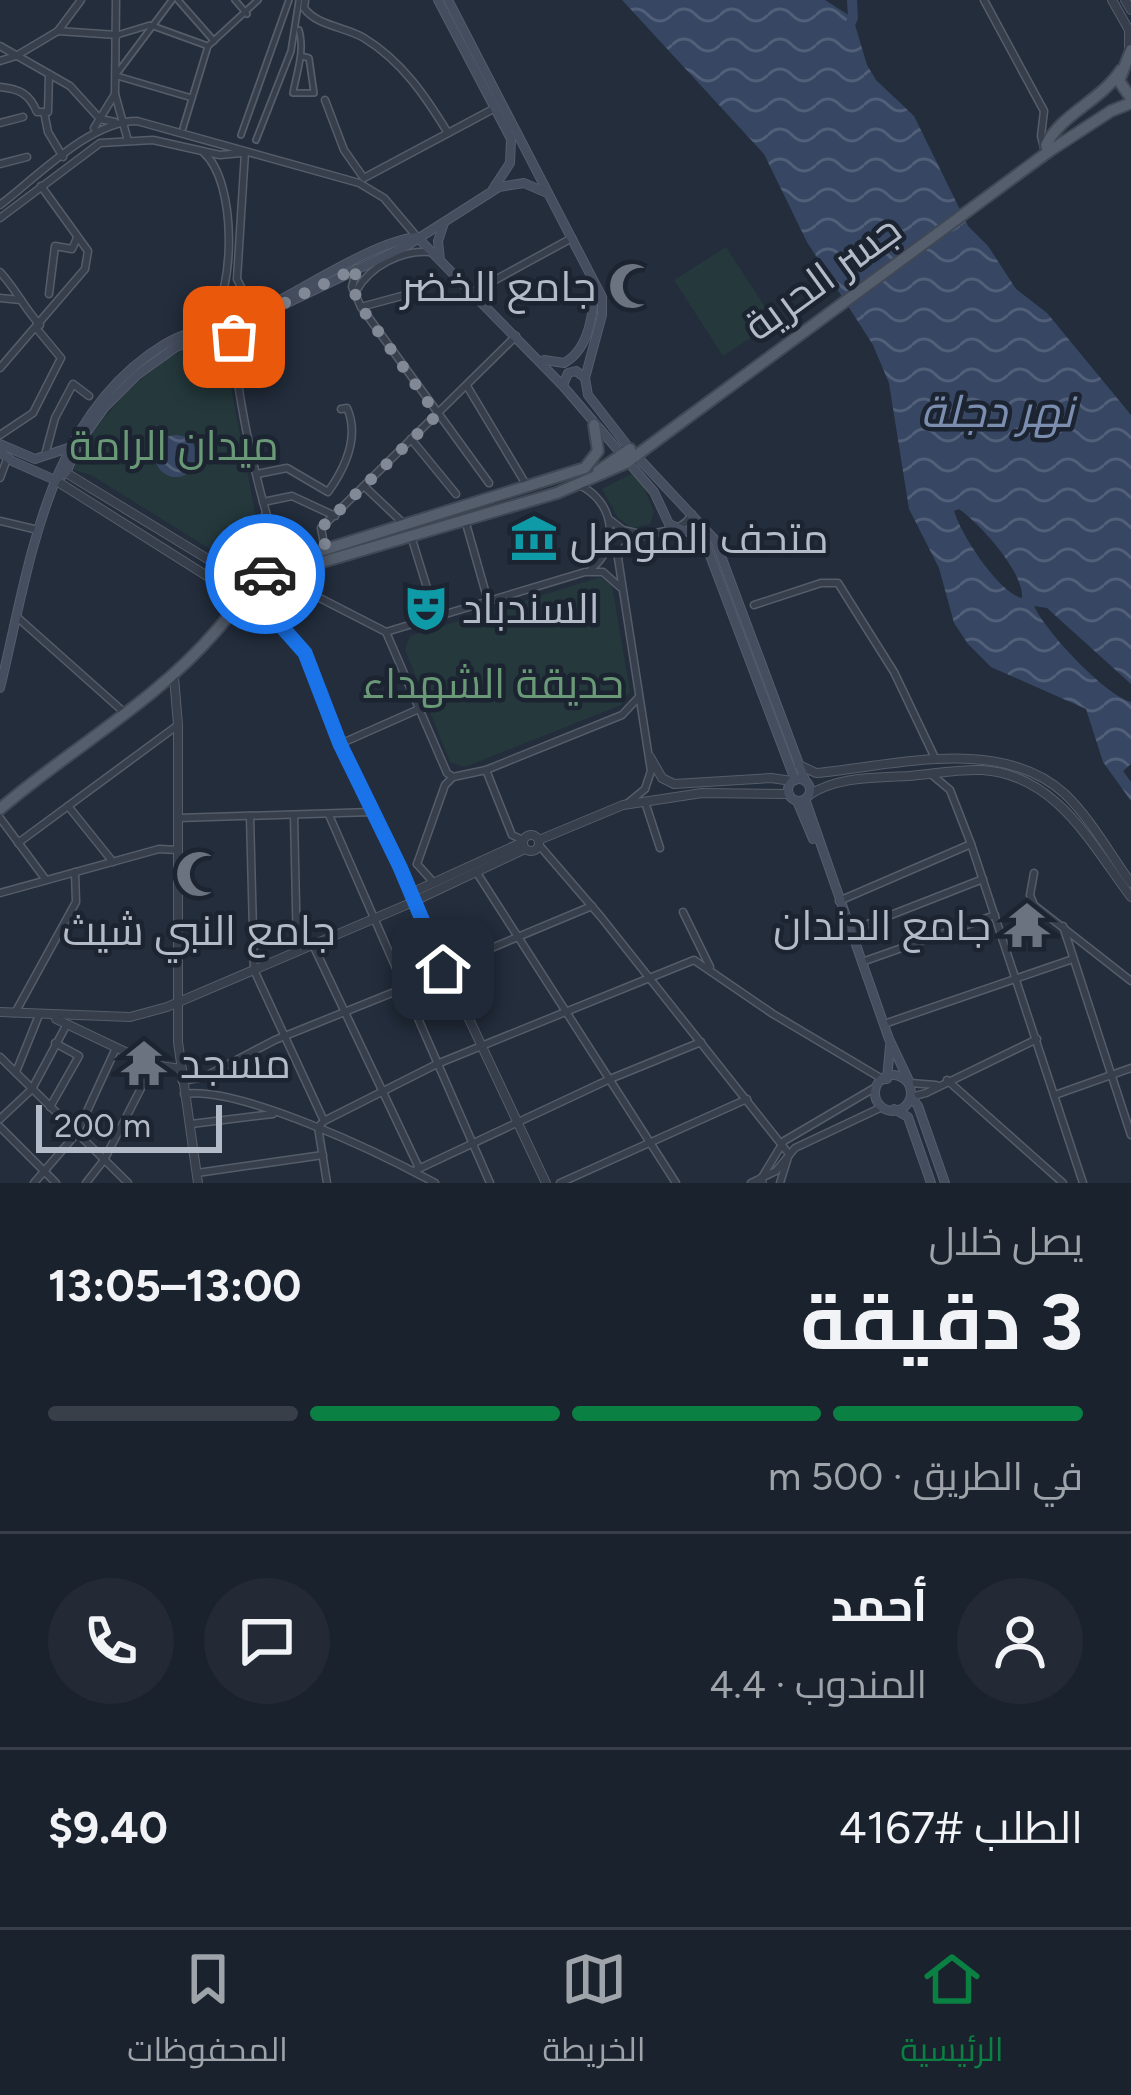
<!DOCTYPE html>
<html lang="ar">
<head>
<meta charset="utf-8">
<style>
	body { margin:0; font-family:Figtree,Cairo,sans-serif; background:#232a35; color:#f1f3f6; direction:rtl; height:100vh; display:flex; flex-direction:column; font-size:45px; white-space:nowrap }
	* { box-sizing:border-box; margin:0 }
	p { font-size:39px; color:#9fa4aa }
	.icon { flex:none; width:66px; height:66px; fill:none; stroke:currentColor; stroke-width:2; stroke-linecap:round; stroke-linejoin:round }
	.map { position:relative; height:1183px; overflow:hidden; direction:ltr }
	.side { display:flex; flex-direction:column; background:#1a222d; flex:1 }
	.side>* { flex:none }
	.scale { position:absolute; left:36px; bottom:30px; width:186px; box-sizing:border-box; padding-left:12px; border:6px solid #b3bac8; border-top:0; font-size:33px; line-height:42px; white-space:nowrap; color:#b3bac8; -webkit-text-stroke:9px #1c2431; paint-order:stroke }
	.pin { position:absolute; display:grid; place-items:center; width:102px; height:102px; color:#fff; margin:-51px; border-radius:24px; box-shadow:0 6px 18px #0006 }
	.courier { position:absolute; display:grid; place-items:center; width:120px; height:120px; margin:-60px; border:9px solid #1a73e8; border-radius:50%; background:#fff; color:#222; box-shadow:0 3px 15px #0007 }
	.summary em { font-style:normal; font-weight:700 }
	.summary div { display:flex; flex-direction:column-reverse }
	.summary { display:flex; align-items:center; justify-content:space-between; height:204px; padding:0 48px }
	h1 { font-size:78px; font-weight:700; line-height:90px }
	.bar { display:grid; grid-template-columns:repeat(4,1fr); gap:18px 12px; align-content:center; height:144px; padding:0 48px }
	.bar i { height:15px; border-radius:9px; background:#383f49 }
	.bar .on { background:#0b8043 }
	.bar p { grid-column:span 4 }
	.line { display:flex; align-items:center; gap:30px; padding:0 48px; border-top:3px solid #383f49 }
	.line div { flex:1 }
	.round { display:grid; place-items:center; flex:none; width:126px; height:126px; border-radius:63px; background:#232a35 }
	.dock { display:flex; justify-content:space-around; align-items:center; height:168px; border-top:3px solid #383f49; background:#1a222d; font-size:33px; color:#9fa4aa }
	.dock a { display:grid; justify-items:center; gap:6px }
	.dock .on { color:#0b8043 }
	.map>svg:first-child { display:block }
	.green { fill:#25393d }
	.water { fill:url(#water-waves); fill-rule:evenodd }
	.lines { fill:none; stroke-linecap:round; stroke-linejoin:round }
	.river { stroke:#374763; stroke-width:10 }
	.pedestrian-casing { stroke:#555d6a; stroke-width:8 }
	.minor-casing { stroke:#555d6a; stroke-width:9 }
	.tertiary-casing { stroke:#555d6a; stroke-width:10 }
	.secondary-casing { stroke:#555d6a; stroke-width:10 }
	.primary-casing { stroke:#404855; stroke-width:14 }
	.pedestrian { stroke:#373f4c; stroke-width:4.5 }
	.minor { stroke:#373f4c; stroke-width:6 }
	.tertiary { stroke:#373f4c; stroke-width:8 }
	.secondary { stroke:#454e5f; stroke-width:8 }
	.primary { stroke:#555e6c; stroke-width:10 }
	.done { stroke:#818997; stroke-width:12; stroke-dasharray:0 21.6 }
	.route { stroke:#1a73e8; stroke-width:15 }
	.labels { text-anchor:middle; stroke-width:9; stroke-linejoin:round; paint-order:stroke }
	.street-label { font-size:42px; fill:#b3bac8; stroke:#1c2431 }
	.poi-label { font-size:42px; fill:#b3bac8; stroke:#1c2431; text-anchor:start }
	.park-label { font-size:42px; fill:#6a9977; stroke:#1c2431 }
	.water-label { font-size:45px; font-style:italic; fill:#7b8eaf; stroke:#1c2431 }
</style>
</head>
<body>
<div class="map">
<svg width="1131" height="1183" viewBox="0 0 1131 1183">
	<defs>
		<pattern id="water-waves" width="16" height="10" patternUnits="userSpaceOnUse" patternTransform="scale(3)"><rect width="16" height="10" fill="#374763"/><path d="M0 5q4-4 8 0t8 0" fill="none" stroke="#525f78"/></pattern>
	</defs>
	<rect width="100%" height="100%" fill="#232d3c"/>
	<g class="green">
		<path d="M726,247L775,322L723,356L674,280Z"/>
		<path d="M206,344L219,348L225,356L263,554L260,569L247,572L91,475L74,470C85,429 162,345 206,344Z"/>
		<path d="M637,471L654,512L650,524L632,528L618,518L602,489Z"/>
		<path d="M601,577L612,586L630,691L621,705L465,767L450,762L405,649L410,636Z"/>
	</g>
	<g class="water">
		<path d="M622,0H825L853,18L867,65L876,80L914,116L968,226L988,246L1016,289L1047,313L1131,415V684L1047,608L1034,606C1046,632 1104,694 1131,702V764L1123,771L1131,782V801L1103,762L1086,709L991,667L968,644L954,623L939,568L909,509L889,383L873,345L807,242L764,154ZM959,509C981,525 1024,572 1022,598C999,593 961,535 954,511Z"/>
		<circle cx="176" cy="456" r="21"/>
	</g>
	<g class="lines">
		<path class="river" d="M847,31L853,18L852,0"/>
		<defs>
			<g id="pedestrian">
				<path d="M178,0L214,41"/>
				<path d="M235,0L247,14"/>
				<path d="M299,30C305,51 297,71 293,93H314L309,58L301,56"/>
				<path d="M117,35L150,25L208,46"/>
				<path d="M118,72L172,0"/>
				<path d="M117,76L192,98"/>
				<path d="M183,128L208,46L258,0"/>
				<path d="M241,135L289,0"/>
				<path d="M256,140L291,51L299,0"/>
			</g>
			<g id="minor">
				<path d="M305,0L304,8C317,26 346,27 364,38C402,61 426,97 448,133"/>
				<path d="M984,0L1044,111L1041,136L1044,148"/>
				<path d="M58,31L81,0"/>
				<path d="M0,46L70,86L100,119L115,122"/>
				<path d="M0,61L16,56L58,31L117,35"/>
				<path d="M0,87C19,89 29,93 37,112H48L49,74"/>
				<path d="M115,94L128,141"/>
				<path d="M325,100L344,150L363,177"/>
				<path d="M44,112L48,132L63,157"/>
				<path d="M0,123L23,117"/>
				<path d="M94,128L115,94L116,0"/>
				<path d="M245,152L237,279L243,291L272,301"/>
				<path d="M204,153C237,182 236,292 208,326"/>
				<path d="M0,164L27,157"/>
				<path d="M364,178L495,108"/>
				<path d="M0,205C37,177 90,121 137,121L359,183L384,198L417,237"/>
				<path d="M0,218L100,143L153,140L220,155L241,153"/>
				<path d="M357,268L352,287L361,307L489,483"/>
				<path d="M0,272C16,289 24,308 40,325"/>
				<path d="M356,291C370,266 401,250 430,252"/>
				<path d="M471,293L572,238"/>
				<path d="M49,294L55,246L72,249L77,238"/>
				<path d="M0,298L21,300"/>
				<path d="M361,307L420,291"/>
				<path d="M237,327C227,360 260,504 275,538C279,549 285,553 294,557"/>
				<path d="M210,336L223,344L234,360"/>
				<path d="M0,368L85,269L88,251L41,186"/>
				<path d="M467,386L527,486"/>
				<path d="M0,435L33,413L61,358L37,329"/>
				<path d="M411,439L456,494"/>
				<path d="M45,455L55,418L73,384L89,396"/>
				<path d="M257,474L287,468L328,492C345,468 360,437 347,408L341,409"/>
				<path d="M0,478L7,459"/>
				<path d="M579,485C614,501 621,545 591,569"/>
				<path d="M364,486L405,525"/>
				<path d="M263,502L292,496L335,516"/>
				<path d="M265,515V574"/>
				<path d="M465,520L488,601"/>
				<path d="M610,520L623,530L640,534"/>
				<path d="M0,521L38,530"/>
				<path d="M411,536L436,617"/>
				<path d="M325,549L321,528L516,336"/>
				<path d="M302,583L310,593L386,632L447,773L453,777L486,770L622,715L638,698"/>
				<path d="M754,605L821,583H838L894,672L935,758"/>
				<path d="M17,617L126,714"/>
				<path d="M386,632L585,572H603L620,587"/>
				<path d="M340,744L419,709"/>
				<path d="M486,770L512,835L523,840"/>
				<path d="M931,774L950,790L971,844L1083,1183"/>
				<path d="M645,802L660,848"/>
				<path d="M628,803L645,789L651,771L618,558C632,522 679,542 692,514"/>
				<path d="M68,806L113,862"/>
				<path d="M294,815L297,952"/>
				<path d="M329,815L490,1183"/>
				<path d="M250,816L254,970L324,1121"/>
				<path d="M0,818L46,880"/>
				<path d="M178,818L372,812"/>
				<path d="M18,843L178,725"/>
				<path d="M539,845L601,917L789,1154L780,1183"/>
				<path d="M417,864L445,785L453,777"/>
				<path d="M417,864L434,883"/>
				<path d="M477,873L676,1183"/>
				<path d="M1034,873L1030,895L1034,905L1131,981"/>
				<path d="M0,893L159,849L177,850"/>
				<path d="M839,901L971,844"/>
				<path d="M683,912L710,967"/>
				<path d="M1063,926L1131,1135"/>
				<path d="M850,931L983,879"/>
				<path d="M313,945L419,1168"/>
				<path d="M862,962L995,915"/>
				<path d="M446,967L592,906"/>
				<path d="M15,1013L76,902L75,872"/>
				<path d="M884,1024L1073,959"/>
				<path d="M0,1057L128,1183"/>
				<path d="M16,1072L39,1015"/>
				<path d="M947,1080L1063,1183"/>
				<path d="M182,1081L204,1077L275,1040L444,972"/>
				<path d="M910,1083L936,1085"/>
				<path d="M184,1094C241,1086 382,1154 435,1183"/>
				<path d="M1055,1095L1131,1068"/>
				<path d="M911,1097L926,1093L1037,1039"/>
				<path d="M50,1107L79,1056L55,1043"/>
				<path d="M0,1119L32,1089L67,1024"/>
				<path d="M191,1124L273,1114"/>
				<path d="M0,1127L56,1183"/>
				<path d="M414,1171L610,1079L701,1042"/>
				<path d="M197,1173L323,1155"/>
				<path d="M761,1179L784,1141L876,1087"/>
				<path d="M34,1183L77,1133L116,1048"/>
				<path d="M86,1183L104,1160L153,1065"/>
				<path d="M327,1183L318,1127L324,1121L437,1064L694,960L773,1014L884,1080"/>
				<path d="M560,1183L747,1099"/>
				<path d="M751,1183L776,1171L795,1148L880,1108"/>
			</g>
			<g id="tertiary">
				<path d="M1112,0L1129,30V53"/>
				<path d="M1125,0L1131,10"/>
				<path d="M63,471L252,586L266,600L275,618"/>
				<path d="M55,480L275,619L305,654L340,744L546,1183"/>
				<path d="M174,677L178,725V1042L198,1183"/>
				<path d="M650,757L662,778L674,784L771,778L792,781"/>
				<path d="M799,765L816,773C893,766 1001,735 1065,794C1091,819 1110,854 1131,883"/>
				<path d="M809,795C838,776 875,778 908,776C932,774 958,769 982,770C1057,775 1091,844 1131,897"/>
				<circle cx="531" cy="843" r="8"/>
				<path d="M539,840L623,805L702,793L789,794"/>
				<path d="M411,893L523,842"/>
				<path d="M0,1012L130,1017L167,1007L406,905L525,849"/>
				<path d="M56,1019L153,1065L181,1069"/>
				<path d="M761,1179L762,1183"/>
			</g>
			<g id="secondary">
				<path d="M438,0L511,139L510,163L493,189"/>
				<path d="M448,0L602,297V315L585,378L588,395L630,449L715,540L805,780"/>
				<path d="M417,237L563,386L654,492L669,524L695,535L706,545L795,780"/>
				<path d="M440,260L438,241L444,223"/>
				<path d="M544,360L564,363C590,349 595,309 593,283"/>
				<path d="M563,385L568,373L576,371L584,377"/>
				<path d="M0,444L35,459L68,448"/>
				<path d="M0,452L12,461L55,480"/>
				<path d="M55,480L66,473L79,443L104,408L137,375L176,347L254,319L408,245L499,187L524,183L547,193"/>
				<path d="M0,688C30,565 46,416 165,344C196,326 235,322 268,306C307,287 376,241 417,237"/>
				<circle cx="799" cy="790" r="11"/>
				<path d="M805,799L889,1039L909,1081"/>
				<path d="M797,801L813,839"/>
				<circle cx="893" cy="1093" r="18"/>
				<path d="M887,1079L890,1046"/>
				<path d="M911,1097L918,1106L945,1183"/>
				<path d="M894,1109L908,1117L931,1183"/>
			</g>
			<g id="primary">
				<path d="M1131,50L1119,81L1131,98"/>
				<path d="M1048,152L1046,145C1062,113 1101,101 1121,70"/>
				<path d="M598,471L630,449"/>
				<path d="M231,571L265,574"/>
				<path d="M243,600L312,565L557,493L626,463L1048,152L1111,111L1131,103"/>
				<path d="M0,809C71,748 154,703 216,631C242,601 259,572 298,558L585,468L598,451L594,425"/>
			</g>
		</defs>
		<use href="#pedestrian" class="pedestrian-casing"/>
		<use href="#minor" class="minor-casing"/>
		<use href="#tertiary" class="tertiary-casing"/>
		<use href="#secondary" class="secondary-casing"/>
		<use href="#primary" class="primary-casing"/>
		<use href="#pedestrian" class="pedestrian"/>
		<use href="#minor" class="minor"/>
		<use href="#tertiary" class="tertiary"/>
		<use href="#secondary" class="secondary"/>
		<use href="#primary" class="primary"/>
	</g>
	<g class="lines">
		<path class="done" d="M234,337L237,326L357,268L352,287L361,307L437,415L321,528L326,549L291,560L265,574"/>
		<path class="route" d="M265,574L243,600L275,619L305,653L340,744L400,867L443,969"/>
	</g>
	<defs>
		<symbol id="mosque-bare" viewBox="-9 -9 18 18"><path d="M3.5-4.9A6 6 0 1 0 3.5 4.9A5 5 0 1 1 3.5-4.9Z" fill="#6b7280" stroke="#1c2431" stroke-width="2.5" paint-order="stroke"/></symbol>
		<symbol id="museum-bare" viewBox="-9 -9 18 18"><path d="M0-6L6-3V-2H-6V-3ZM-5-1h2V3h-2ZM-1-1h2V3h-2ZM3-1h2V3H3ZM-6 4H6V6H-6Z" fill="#0f9aa8" stroke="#1c2431" stroke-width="2.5" paint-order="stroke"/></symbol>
		<symbol id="theatre-bare" viewBox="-9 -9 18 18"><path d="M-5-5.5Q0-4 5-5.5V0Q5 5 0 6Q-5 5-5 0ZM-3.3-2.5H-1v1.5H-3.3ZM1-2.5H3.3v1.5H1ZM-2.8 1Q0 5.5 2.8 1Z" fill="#0f9aa8" stroke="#1c2431" stroke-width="2.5" paint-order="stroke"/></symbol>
		<symbol id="temple-bare" viewBox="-9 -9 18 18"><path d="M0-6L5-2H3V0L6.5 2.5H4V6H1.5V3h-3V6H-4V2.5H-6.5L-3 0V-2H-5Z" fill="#6b7280" stroke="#1c2431" stroke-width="2.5" paint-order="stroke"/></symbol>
	</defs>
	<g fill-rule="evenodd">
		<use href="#mosque-bare" x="599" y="253" width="66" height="66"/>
		<use href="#museum-bare" x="501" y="505" width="66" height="66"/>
		<use href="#theatre-bare" x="393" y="575" width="66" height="66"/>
		<use href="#mosque-bare" x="166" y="841" width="66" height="66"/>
		<use href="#temple-bare" x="994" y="892" width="66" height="66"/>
		<use href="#temple-bare" x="111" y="1030" width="66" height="66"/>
	</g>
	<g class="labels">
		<g class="street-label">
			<text transform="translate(822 277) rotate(-36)" y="15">جسر الحرية</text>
		</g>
		<g class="poi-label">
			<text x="596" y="301" text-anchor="end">جامع الخضر</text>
			<text x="570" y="553">متحف الموصل</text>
			<text x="462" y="623">السندباد</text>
			<text x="991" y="940" text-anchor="end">جامع الدندان</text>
			<text x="199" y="945" text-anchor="middle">جامع النبي شيث</text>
			<text x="180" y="1078">مسجد</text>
		</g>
		<g class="park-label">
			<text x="174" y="460">ميدان الرامة</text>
			<text x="493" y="698">حديقة الشهداء</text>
		</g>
		<g class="water-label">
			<text x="997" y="427">نهر دجلة</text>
		</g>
	</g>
</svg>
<div class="scale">200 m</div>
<div class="pin" style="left:234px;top:337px;background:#ea580c"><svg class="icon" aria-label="bag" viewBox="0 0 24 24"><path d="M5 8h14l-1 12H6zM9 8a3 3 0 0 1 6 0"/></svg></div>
<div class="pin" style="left:443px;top:969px;background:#1f2937"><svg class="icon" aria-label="home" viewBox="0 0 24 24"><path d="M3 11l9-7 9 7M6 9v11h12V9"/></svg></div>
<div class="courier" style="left:265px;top:574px"><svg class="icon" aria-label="car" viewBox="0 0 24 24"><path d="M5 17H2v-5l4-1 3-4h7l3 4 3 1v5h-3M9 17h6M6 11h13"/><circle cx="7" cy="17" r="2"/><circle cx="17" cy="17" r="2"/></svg></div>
</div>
<section class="side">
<div class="summary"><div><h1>3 دقيقة</h1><p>يصل خلال</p></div><em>13:00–13:05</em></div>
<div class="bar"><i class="on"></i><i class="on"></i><i class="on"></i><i></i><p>في الطريق · 500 m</p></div>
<div class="line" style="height:216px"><a class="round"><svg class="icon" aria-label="person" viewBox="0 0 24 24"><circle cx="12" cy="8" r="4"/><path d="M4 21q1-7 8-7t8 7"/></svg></a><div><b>أحمد</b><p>المندوب · 4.4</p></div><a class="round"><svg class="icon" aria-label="chat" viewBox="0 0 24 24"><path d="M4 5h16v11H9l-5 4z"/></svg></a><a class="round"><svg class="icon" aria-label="phone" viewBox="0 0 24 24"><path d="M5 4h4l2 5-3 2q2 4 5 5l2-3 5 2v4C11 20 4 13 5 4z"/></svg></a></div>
<div class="line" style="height:156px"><div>الطلب #4167</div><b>$9.40</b></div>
</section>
<nav class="dock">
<a class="on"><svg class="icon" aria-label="home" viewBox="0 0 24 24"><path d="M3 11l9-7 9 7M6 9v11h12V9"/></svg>الرئيسية</a>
<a><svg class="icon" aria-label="map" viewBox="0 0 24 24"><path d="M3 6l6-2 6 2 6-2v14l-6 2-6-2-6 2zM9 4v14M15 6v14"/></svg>الخريطة</a>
<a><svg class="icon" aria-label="saved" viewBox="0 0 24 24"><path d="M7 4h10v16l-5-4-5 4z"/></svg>المحفوظات</a>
</nav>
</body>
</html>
